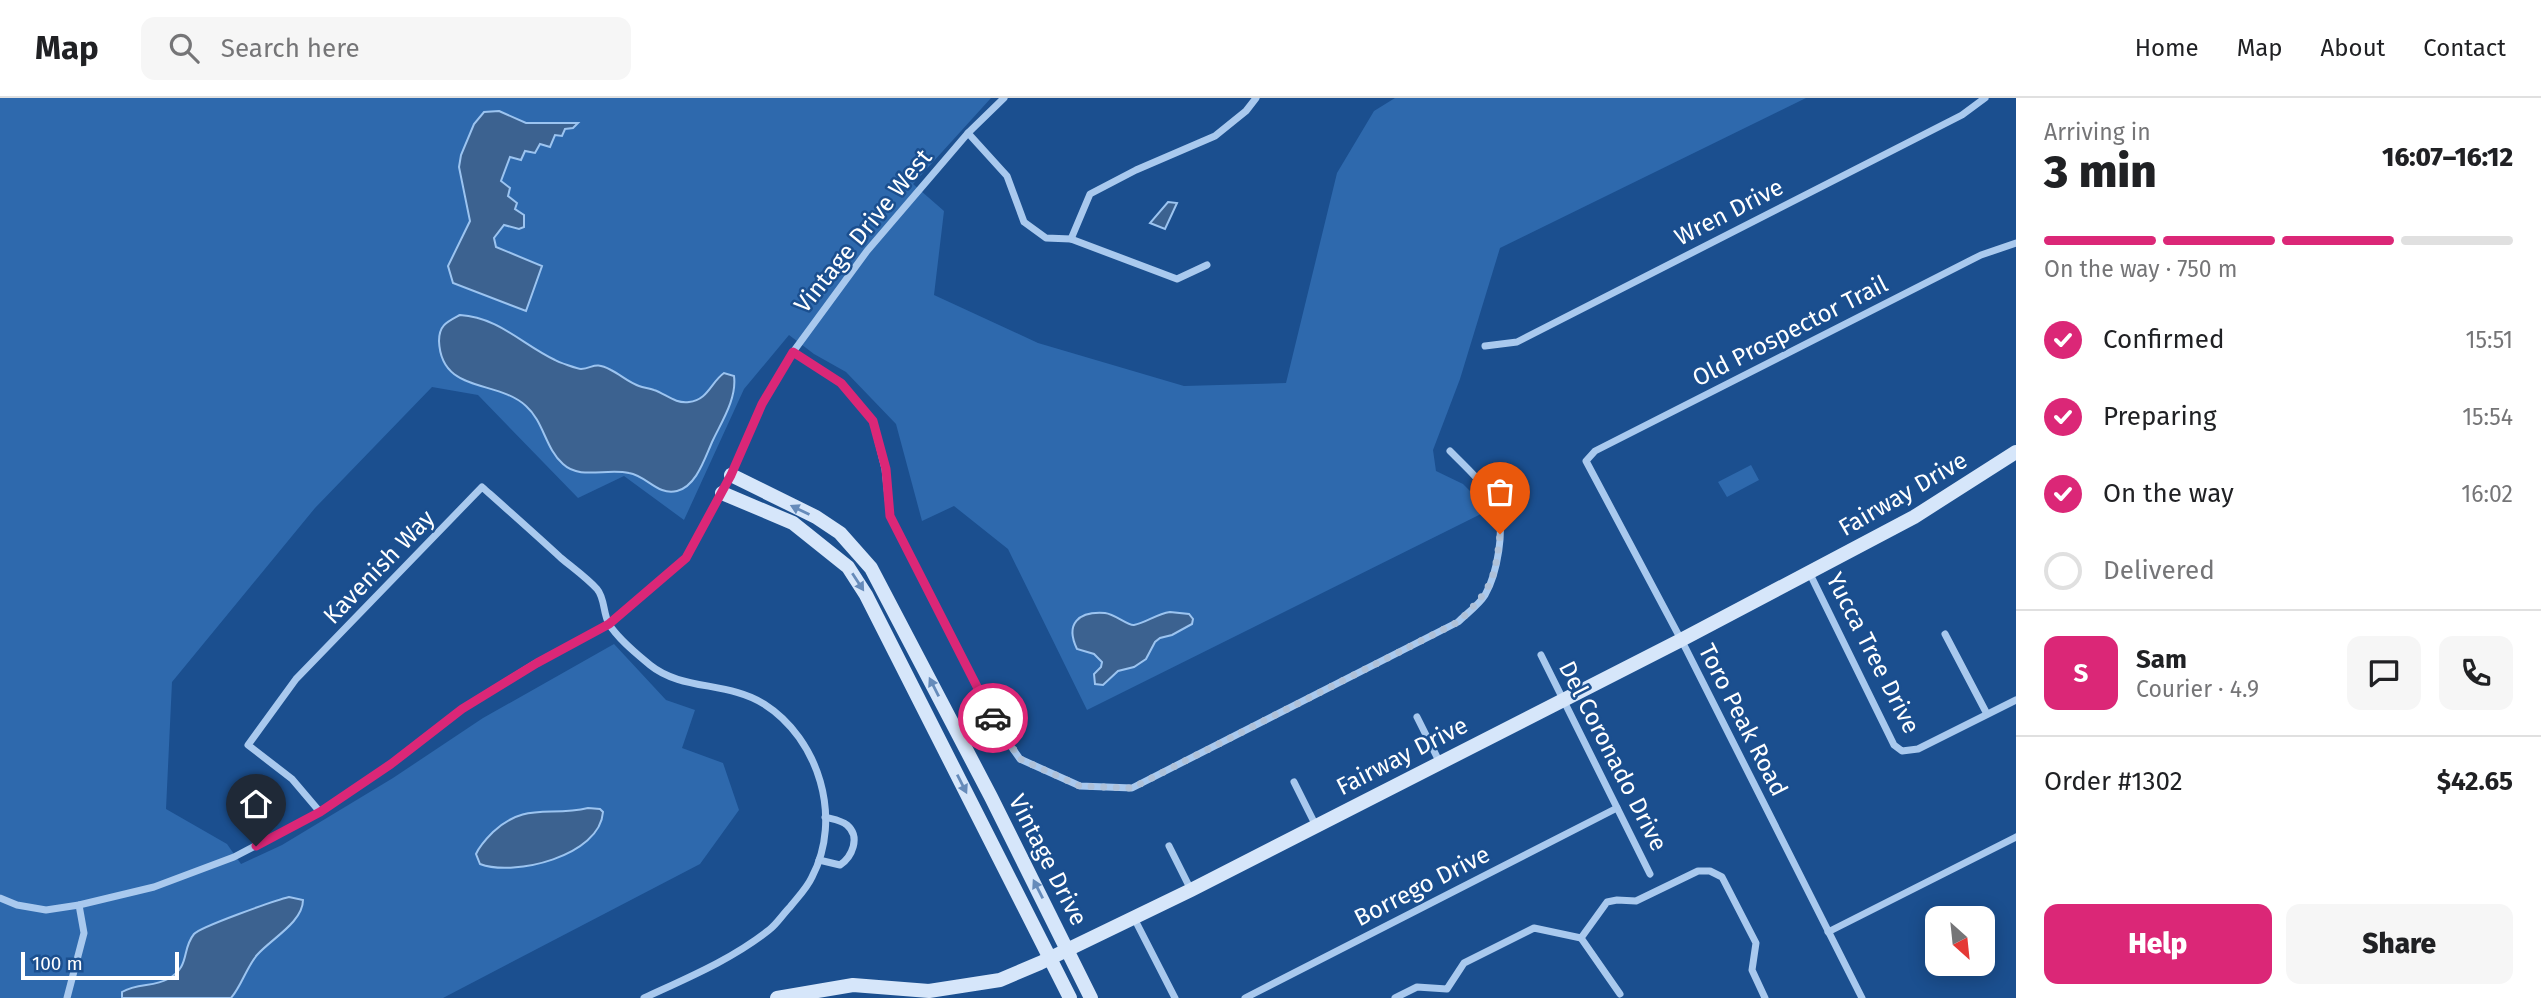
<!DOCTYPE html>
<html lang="en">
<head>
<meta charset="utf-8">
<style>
	body { margin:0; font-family:"Fira Sans",sans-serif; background:#f6f6f6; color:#202124; height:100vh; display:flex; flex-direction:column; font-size:26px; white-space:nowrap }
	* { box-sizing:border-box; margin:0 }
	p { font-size:23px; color:#757577 }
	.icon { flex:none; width:38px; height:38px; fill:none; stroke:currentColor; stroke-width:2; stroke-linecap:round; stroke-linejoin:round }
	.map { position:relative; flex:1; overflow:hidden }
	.panel { display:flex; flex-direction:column; background:#fff; width:525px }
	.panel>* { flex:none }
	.needle { width:46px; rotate:153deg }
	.buttons { position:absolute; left:1925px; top:808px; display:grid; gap:14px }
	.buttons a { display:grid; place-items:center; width:70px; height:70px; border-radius:14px; background:#fff; box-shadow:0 4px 18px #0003; font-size:35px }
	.scale { position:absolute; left:21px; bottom:18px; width:158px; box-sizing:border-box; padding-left:7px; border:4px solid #fff; border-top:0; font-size:19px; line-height:24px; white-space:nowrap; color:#fff; -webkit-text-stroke:5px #1b4f8f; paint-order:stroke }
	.pin { position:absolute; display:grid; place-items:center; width:60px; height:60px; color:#fff; margin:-72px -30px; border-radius:50% 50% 50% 0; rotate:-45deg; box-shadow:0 0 7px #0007 }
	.pin .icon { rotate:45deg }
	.courier { position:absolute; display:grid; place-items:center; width:70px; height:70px; margin:-35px; border:5px solid #db2777; border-radius:50%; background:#fff; color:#222; box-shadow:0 2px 9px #0007 }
	.overview em { font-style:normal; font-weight:800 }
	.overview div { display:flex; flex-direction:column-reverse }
	.overview { display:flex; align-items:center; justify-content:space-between; height:119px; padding:0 28px }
	h1 { font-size:46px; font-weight:800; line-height:52px }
	.bar { display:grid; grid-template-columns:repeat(4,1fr); gap:10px 7px; align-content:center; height:84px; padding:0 28px }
	.bar i { height:9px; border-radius:5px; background:#e0e0e0 }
	.bar .active { background:#db2777 }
	.bar p { grid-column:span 4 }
	.line { display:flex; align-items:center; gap:18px; padding:0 28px; border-top:2px solid #e0e0e0 }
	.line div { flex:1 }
	.round { display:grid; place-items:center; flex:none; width:74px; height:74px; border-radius:14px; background:#f6f6f6 }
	ol { padding:0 28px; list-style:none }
	li { display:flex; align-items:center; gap:21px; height:77px }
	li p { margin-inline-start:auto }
	li .icon { padding:7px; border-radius:50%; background:#db2777; color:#fff; stroke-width:4 }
	li:last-child { color:#757577 }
	li i { width:38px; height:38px; border:4px solid #e0e0e0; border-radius:50% }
	.primary-button { display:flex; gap:14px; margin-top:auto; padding:14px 28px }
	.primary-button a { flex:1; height:80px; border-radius:14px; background:#db2777; color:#fff; font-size:28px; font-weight:800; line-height:80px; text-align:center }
	.primary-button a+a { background:#f6f6f6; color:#202124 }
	header { display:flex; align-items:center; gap:42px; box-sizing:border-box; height:98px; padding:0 35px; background:#fff; border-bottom:2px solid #e0e0e0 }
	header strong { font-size:33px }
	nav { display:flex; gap:38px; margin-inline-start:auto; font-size:24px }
	.search { width:490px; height:63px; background:#f6f6f6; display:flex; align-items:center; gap:18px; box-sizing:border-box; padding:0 24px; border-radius:14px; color:#757577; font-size:26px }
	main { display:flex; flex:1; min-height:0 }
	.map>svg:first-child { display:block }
	.green { fill:#2e69ad }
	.water { fill:#3c6290; stroke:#9cc4f0; stroke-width:2 }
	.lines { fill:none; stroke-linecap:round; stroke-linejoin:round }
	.street { stroke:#a9c9ee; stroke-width:7 }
	.secondary { stroke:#d6e6fa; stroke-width:14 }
	.oneway { fill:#668bba }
	.done { stroke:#afc1d8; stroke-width:7; stroke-dasharray:0 12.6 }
	.route { stroke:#db2777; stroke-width:9 }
	.labels { text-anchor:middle; stroke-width:5; stroke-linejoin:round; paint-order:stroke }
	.street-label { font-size:24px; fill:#fff; stroke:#1b4f8f }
</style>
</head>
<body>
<header>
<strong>Map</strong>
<div class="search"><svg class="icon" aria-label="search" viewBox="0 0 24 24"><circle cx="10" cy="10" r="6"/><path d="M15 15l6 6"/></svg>Search here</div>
<nav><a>Home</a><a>Map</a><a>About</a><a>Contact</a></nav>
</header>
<main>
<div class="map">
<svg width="2016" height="900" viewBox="0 0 2016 900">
	<rect width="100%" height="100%" fill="#1b4f8f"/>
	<g class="green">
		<path d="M0,0H991L913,86L944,113L934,197L1038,245L1184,288L1286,285L1337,75L1374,13L1395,0H1806L1500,150L1460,281L1433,352L1436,373L1463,386L1489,412L1087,612L1008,451L954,408L922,423L896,326L846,274L814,256L789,237L744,291L684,422L624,378L578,400L478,297L432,289L315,410L172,584L166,711L227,746L241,766L282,747L393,680L483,620L614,546L666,602L695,612L682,650L723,665L739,712L700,766L443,900H0Z"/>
		<path d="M1751,367L1759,382L1727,399L1718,384Z"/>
	</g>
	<g class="water">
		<path d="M499,13L526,25H578L573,30L565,31L562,38L555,37L550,49L540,46L535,55L525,53L521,62L510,59L501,83L510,90L508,98L517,105L515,111L524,117V129L519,131L504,127L494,140L496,149L542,168L526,213L453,185L448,168L470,123L459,69L461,57L474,26L484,14Z"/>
		<path d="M1168,104L1177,105L1165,131L1150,125Z"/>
		<path d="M460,217C498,219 523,247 555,262C558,264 578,271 581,271C594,270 594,263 611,272C621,277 628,284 639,288C644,290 649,290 654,292C666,296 675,306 689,304C708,302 711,284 724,275L734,278C737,300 722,323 713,342C705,359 697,388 677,393C658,398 647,378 629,375C606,370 580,382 563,366C545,350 544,324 526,308C497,281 441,296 439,243C439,227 447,224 460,217Z"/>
		<path d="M1170,514L1189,516L1193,521L1192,526L1172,537L1160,540L1155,544L1146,561L1134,569L1118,573L1103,587L1095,586L1094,576L1101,569L1102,564L1094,556L1077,551C1065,526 1078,513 1105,515C1115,516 1128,528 1134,527C1146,525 1156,516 1170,514Z"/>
		<path d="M588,710L600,711L603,714C600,758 514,779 480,766L476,756C480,747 486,741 493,734C525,704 549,719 588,710Z"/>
		<path d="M289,799L303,802C303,824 271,841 257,857C246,870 242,887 231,900H122V894C137,885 154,889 168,881C191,868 181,852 194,836C200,829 276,802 289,799Z"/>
	</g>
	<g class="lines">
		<g class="street">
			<path d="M968,35L1007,78L1024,124L1046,140L1071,141L1177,181L1207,167"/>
			<path d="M1071,141L1090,96L1136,72L1215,38L1246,13L1256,0"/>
			<path d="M1485,248L1517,244L1962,17L1985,0"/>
			<path d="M793,254L841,285L873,323L885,371L890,418L998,630L1020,661L1080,688L1132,690L1458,524C1466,516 1479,507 1485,497C1497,476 1506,430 1496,407C1489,390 1463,366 1450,353"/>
			<path d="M1809,474L1894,647L1902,653L1918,651L2016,602"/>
			<path d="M1945,536L1987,616"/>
			<path d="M1541,557L1650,776"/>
			<path d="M1417,619L1440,665"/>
			<path d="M1294,684L1316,728"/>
			<path d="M320,714L292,681L248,647L296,581L482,389C509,413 535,436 561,460C573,470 587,480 597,491C605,500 603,516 609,526C618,541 637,556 650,567C682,593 728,583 764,606C819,641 843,720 812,779C807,790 798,799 790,809C783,816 777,826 769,832C731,862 687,880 644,900"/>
			<path d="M1169,748L1191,792"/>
			<path d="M819,762L840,767C852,759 861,739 847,727C841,722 832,721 825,719"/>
			<path d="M0,800L17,807L46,812L79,807L154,789L234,759L320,714L391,666L462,611L536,565L609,526L686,460L731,377L762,306L793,254L867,153L968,35L1004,0"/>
			<path d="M1134,820L1175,900"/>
			<path d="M1828,834L2016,739"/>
			<path d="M1581,840L1620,896"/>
			<path d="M67,900L84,835L79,807"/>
			<path d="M1245,900L1617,710"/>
			<path d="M1395,900L1417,889L1447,891L1464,865L1534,830L1581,840L1607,804L1617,802L1636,803L1698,773H1710L1722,779L1756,845L1752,872L1765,900"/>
			<path d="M1862,900L1686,551L1586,363L1595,353L1981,157L2016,145"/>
		</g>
		<g class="secondary">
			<path d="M731,377L816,419L840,435L871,470L991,699L1091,900"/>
			<path d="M722,395L793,425L848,469L866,497L1070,900"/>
			<path d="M777,900L853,887L929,893L1000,882L1040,865L1191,792L1681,542L1914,419L2016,354"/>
		</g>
	</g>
	<defs><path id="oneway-solid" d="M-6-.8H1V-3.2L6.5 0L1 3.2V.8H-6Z" transform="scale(1.75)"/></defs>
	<g class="oneway">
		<use href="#oneway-solid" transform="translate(800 412) rotate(-154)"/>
		<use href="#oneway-solid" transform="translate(858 484) rotate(57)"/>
		<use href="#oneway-solid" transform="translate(934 589) rotate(-117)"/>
		<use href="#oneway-solid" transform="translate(962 686) rotate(63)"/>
		<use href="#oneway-solid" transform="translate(1038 791) rotate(-117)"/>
	</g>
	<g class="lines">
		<path class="done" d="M993,620L1020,661L1080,688L1132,690L1458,524C1491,492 1495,483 1500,436"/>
		<path class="route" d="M256,748L320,714L391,666L462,611L537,565L609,526L686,460L731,377L762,306L793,254L841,285L873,323L886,371L890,418L993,620"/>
	</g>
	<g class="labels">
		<g class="street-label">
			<text transform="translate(1729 114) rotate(-27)" y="8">Wren Drive</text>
			<text transform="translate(863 133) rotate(-51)" y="8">Vintage Drive West</text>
			<text transform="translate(1790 233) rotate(-27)" y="8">Old Prospector Trail</text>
			<text transform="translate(1903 396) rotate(-30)" y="8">Fairway Drive</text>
			<text transform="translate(379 469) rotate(-46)" y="8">Kavenish Way</text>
			<text transform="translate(1873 555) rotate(63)" y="8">Yucca Tree Drive</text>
			<text transform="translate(1743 622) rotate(63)" y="8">Toro Peak Road</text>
			<text transform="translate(1402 658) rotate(-27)" y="8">Fairway Drive</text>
			<text transform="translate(1613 658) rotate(63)" y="8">Del Coronado Drive</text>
			<text transform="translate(1048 762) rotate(63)" y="8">Vintage Drive</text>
			<text transform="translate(1422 788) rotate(-27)" y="8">Borrego Drive</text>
		</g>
	</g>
</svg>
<div class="buttons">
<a><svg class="needle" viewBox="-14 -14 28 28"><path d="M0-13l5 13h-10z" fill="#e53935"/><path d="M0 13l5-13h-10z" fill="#757577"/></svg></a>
</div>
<div class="scale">100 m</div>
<div class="pin" style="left:1500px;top:436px;background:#ea580c"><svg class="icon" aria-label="bag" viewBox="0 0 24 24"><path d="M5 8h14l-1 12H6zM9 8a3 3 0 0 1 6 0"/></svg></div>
<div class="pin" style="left:256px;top:748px;background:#1f2937"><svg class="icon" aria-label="home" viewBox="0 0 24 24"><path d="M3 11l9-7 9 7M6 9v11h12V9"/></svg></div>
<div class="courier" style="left:993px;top:620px"><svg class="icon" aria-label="car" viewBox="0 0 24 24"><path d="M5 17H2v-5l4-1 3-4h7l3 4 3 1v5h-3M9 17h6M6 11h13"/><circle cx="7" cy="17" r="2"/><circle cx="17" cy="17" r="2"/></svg></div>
</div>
<section class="panel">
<div class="overview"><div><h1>3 min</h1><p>Arriving in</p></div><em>16:07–16:12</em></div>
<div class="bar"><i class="active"></i><i class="active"></i><i class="active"></i><i></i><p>On the way · 750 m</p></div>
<ol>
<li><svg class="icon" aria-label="check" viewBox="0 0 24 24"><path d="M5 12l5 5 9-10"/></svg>Confirmed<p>15:51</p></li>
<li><svg class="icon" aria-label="check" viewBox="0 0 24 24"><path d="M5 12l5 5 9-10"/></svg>Preparing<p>15:54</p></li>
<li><svg class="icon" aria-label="check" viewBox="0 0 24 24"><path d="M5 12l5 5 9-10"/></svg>On the way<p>16:02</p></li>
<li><i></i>Delivered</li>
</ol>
<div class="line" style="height:126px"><b class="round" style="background:#db2777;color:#fff">S</b><div><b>Sam</b><p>Courier · 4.9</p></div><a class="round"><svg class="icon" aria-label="chat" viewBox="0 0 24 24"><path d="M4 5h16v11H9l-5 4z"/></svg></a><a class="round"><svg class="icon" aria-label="phone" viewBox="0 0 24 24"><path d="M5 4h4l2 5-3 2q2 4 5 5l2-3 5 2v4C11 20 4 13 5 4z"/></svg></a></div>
<div class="line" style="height:91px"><div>Order #1302</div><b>$42.65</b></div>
<div class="primary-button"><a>Help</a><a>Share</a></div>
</section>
</main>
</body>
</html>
